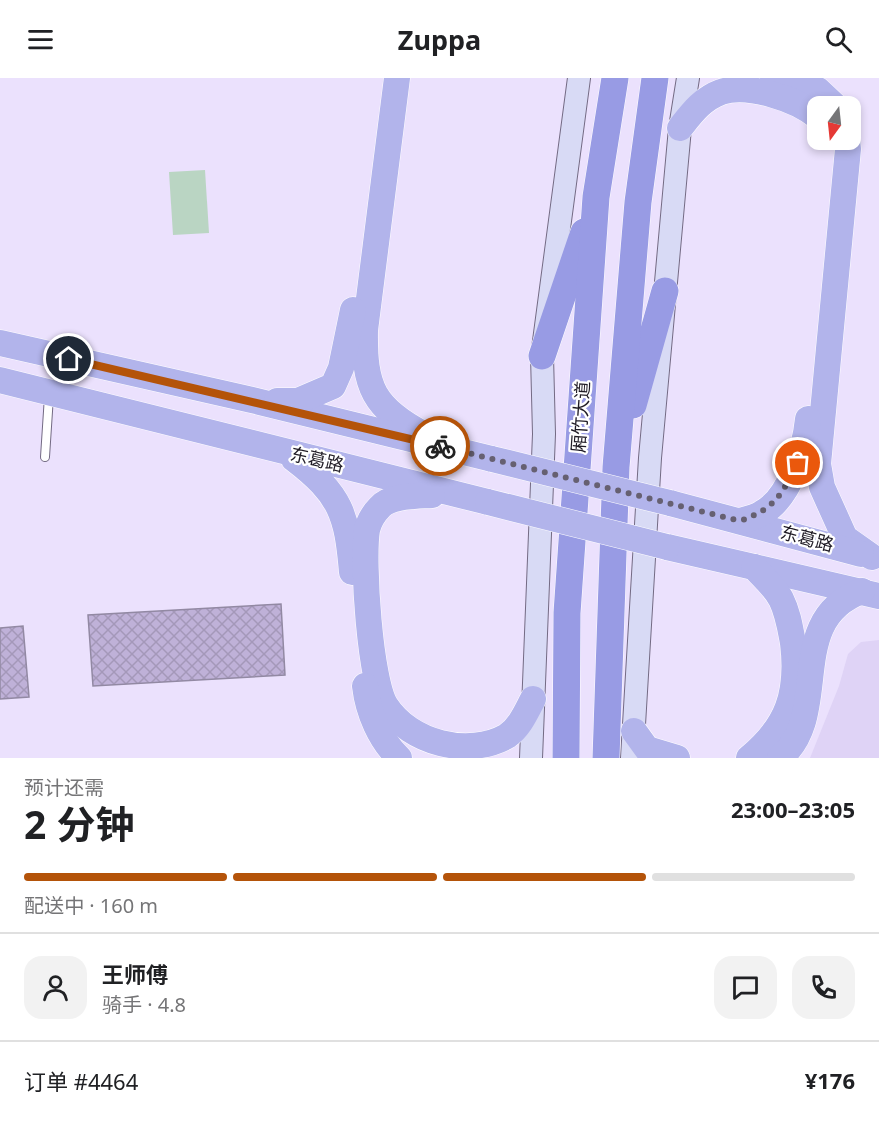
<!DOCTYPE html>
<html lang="zh">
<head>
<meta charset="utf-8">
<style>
	body { margin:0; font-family:"Noto Sans","Noto Sans SC",sans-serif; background:#f2f2f2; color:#202124; height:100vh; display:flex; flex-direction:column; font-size:22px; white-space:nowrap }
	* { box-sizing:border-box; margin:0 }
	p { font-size:20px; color:#757577 }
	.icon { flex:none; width:33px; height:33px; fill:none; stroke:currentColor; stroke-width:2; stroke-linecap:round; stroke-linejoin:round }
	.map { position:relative; height:680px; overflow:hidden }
	.sheet { display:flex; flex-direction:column; background:#fff; flex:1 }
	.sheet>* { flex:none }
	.needle { width:39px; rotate:195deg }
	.fabs { position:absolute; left:807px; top:18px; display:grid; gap:12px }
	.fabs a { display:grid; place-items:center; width:54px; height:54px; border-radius:12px; background:#fff; box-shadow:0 3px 9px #0003; font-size:30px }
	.pin { position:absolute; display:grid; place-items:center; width:51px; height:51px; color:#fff; margin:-26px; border:3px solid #fff; border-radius:50%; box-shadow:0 2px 6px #0007 }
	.courier { position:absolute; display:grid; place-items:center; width:60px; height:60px; margin:-30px; border:4px solid #b45309; border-radius:50%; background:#fff; color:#222; box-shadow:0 2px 8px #0007 }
	.summary em { font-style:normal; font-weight:700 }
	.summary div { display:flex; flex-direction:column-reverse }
	.summary { display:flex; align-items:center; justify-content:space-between; height:102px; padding:0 24px }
	h1 { font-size:39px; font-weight:700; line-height:45px }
	.bar { display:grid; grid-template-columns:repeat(4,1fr); gap:9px 6px; align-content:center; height:72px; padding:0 24px }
	.bar i { height:8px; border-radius:4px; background:#e0e0e0 }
	.bar .on { background:#b45309 }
	.bar p { grid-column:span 4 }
	.line { display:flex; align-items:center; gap:15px; padding:0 24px; border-top:2px solid #e0e0e0 }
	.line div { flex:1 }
	.round { display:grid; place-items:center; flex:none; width:63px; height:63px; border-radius:18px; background:#f2f2f2 }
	header { display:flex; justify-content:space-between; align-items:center; height:78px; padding:0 24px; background:#fff; font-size:27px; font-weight:700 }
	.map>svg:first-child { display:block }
	.built { fill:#dfd3f6 }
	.garden { fill:#bad5c3 }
	.building { fill:url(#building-cross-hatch); stroke:#9289a3; stroke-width:1.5 }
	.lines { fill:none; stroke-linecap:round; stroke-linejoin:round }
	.service-casing { stroke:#736a83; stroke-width:10 }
	.secondary-casing { stroke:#736a83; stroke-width:24 }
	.primary-casing { stroke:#fff; stroke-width:27 }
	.trunk-casing { stroke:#fff; stroke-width:28 }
	.service { stroke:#fff; stroke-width:8 }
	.secondary { stroke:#d8daf5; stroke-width:22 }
	.primary { stroke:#b2b4eb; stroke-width:26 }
	.trunk { stroke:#989be4; stroke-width:27 }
	.primary-bridge-casing { stroke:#fff; stroke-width:27; stroke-linecap:butt }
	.primary-bridge { stroke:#b2b4eb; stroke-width:26 }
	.done { stroke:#666071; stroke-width:6; stroke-dasharray:0 10.8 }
	.route { stroke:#b45309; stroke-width:8 }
	.labels { text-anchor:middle; stroke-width:4.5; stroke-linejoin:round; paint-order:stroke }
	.street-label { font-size:18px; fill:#1f1b25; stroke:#fff }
</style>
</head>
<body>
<header><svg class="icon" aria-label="menu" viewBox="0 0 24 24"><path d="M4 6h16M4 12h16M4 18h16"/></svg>Zuppa<svg class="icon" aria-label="search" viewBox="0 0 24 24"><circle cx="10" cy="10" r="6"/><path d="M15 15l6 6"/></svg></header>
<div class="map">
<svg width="879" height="680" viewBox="0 0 879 680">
	<defs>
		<pattern id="building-cross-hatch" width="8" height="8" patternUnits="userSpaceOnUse" patternTransform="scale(1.5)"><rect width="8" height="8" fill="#bfb1d8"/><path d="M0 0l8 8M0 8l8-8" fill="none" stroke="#a498b9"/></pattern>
	</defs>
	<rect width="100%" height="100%" fill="#ebe1fd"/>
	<path class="built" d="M879,562V680H810L839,608L848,576L861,564Z"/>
	<path class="garden" d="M205,92L209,155L173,157L169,94Z"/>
	<g class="building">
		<path d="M281,526L285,597L93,608L88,537Z"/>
		<path d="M23,548L29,619L0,621V550Z"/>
	</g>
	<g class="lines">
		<defs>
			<path id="service" d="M45,379L49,318"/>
			<g id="secondary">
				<path d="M531,680L544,356L542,278L579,0"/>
				<path d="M632,680L650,380L680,50L688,0"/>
			</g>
			<g id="primary">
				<path d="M397,0L365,252C364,309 373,330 425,357"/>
				<path d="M773,0L818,12L835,28"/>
				<path d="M680,50C692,35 702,21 721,14C748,5 797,21 818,39"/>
				<path d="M847,62L848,71L818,386L822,409L845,460L872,479"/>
				<path d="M0,265L252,322L492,381"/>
				<path d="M0,302L488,424"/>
				<path d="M277,323H298L333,308L341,290L353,232"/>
				<path d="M294,381C341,417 347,436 352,494"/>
				<path d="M432,417C417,418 391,417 380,429C374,435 369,443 367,452C362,483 370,604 386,628C410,665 468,680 507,658C520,649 526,634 533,621"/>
				<path d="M670,425L861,476"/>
				<path d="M740,443C747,441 756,439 762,435C790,420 805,370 808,341"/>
				<path d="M667,469L879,518"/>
				<path d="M365,608C368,634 380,662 399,680"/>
				<path d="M634,653L647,671L677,680"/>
				<path d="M749,680C788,648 799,615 793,565C790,549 788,535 781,521C774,508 763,499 754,489"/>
				<path d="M780,680C833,636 783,542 862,513"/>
			</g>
			<g id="trunk">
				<path d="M542,278L584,154"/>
				<path d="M633,327L665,213"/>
				<path d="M566,680L567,535L596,119L615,0"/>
				<path d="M606,680L616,389L638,124L655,0"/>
			</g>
		</defs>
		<use href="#service" class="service-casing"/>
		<use href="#secondary" class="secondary-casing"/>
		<use href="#primary" class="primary-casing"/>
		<use href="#trunk" class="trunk-casing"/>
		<use href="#service" class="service"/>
		<use href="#secondary" class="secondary"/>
		<use href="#primary" class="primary"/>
		<use href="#trunk" class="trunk"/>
		<defs>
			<g id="primary-bridge">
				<path d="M492,381L670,425"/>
				<path d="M488,424L667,469"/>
			</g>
		</defs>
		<use href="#primary-bridge" class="primary-bridge-casing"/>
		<use href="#primary-bridge" class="primary-bridge"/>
	</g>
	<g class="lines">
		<path class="done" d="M440,368L740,443C776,430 781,417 798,385"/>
		<path class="route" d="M69,281L440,368"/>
	</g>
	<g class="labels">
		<g class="street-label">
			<text transform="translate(581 339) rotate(-86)" y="6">厢竹大道</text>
			<text transform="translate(317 382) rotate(13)" y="6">东葛路</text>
			<text transform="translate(807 461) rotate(15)" y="6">东葛路</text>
		</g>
	</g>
</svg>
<div class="fabs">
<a><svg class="needle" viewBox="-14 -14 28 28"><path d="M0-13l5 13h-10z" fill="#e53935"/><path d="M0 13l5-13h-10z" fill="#757577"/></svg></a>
</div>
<div class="pin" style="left:798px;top:385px;background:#ea580c"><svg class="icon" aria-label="bag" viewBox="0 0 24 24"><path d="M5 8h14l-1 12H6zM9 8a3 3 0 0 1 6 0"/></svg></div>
<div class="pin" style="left:69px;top:281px;background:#1f2937"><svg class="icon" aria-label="home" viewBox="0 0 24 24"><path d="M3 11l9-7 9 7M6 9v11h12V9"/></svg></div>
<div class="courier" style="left:440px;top:368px"><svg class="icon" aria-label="bike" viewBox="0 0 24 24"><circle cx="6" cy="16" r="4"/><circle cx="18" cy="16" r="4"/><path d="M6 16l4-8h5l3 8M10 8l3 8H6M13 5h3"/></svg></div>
</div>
<section class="sheet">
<div class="summary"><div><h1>2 分钟</h1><p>预计还需</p></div><em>23:00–23:05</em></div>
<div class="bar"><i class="on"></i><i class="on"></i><i class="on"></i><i></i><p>配送中 · 160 m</p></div>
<div class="line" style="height:108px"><a class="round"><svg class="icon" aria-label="person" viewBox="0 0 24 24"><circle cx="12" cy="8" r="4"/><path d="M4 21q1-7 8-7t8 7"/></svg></a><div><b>王师傅</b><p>骑手 · 4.8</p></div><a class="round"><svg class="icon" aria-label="chat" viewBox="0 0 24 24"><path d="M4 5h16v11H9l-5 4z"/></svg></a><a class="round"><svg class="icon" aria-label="phone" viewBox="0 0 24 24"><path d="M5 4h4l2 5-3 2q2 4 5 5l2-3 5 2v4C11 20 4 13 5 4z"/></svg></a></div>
<div class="line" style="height:78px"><div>订单 #4464</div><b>¥176</b></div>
</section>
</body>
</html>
